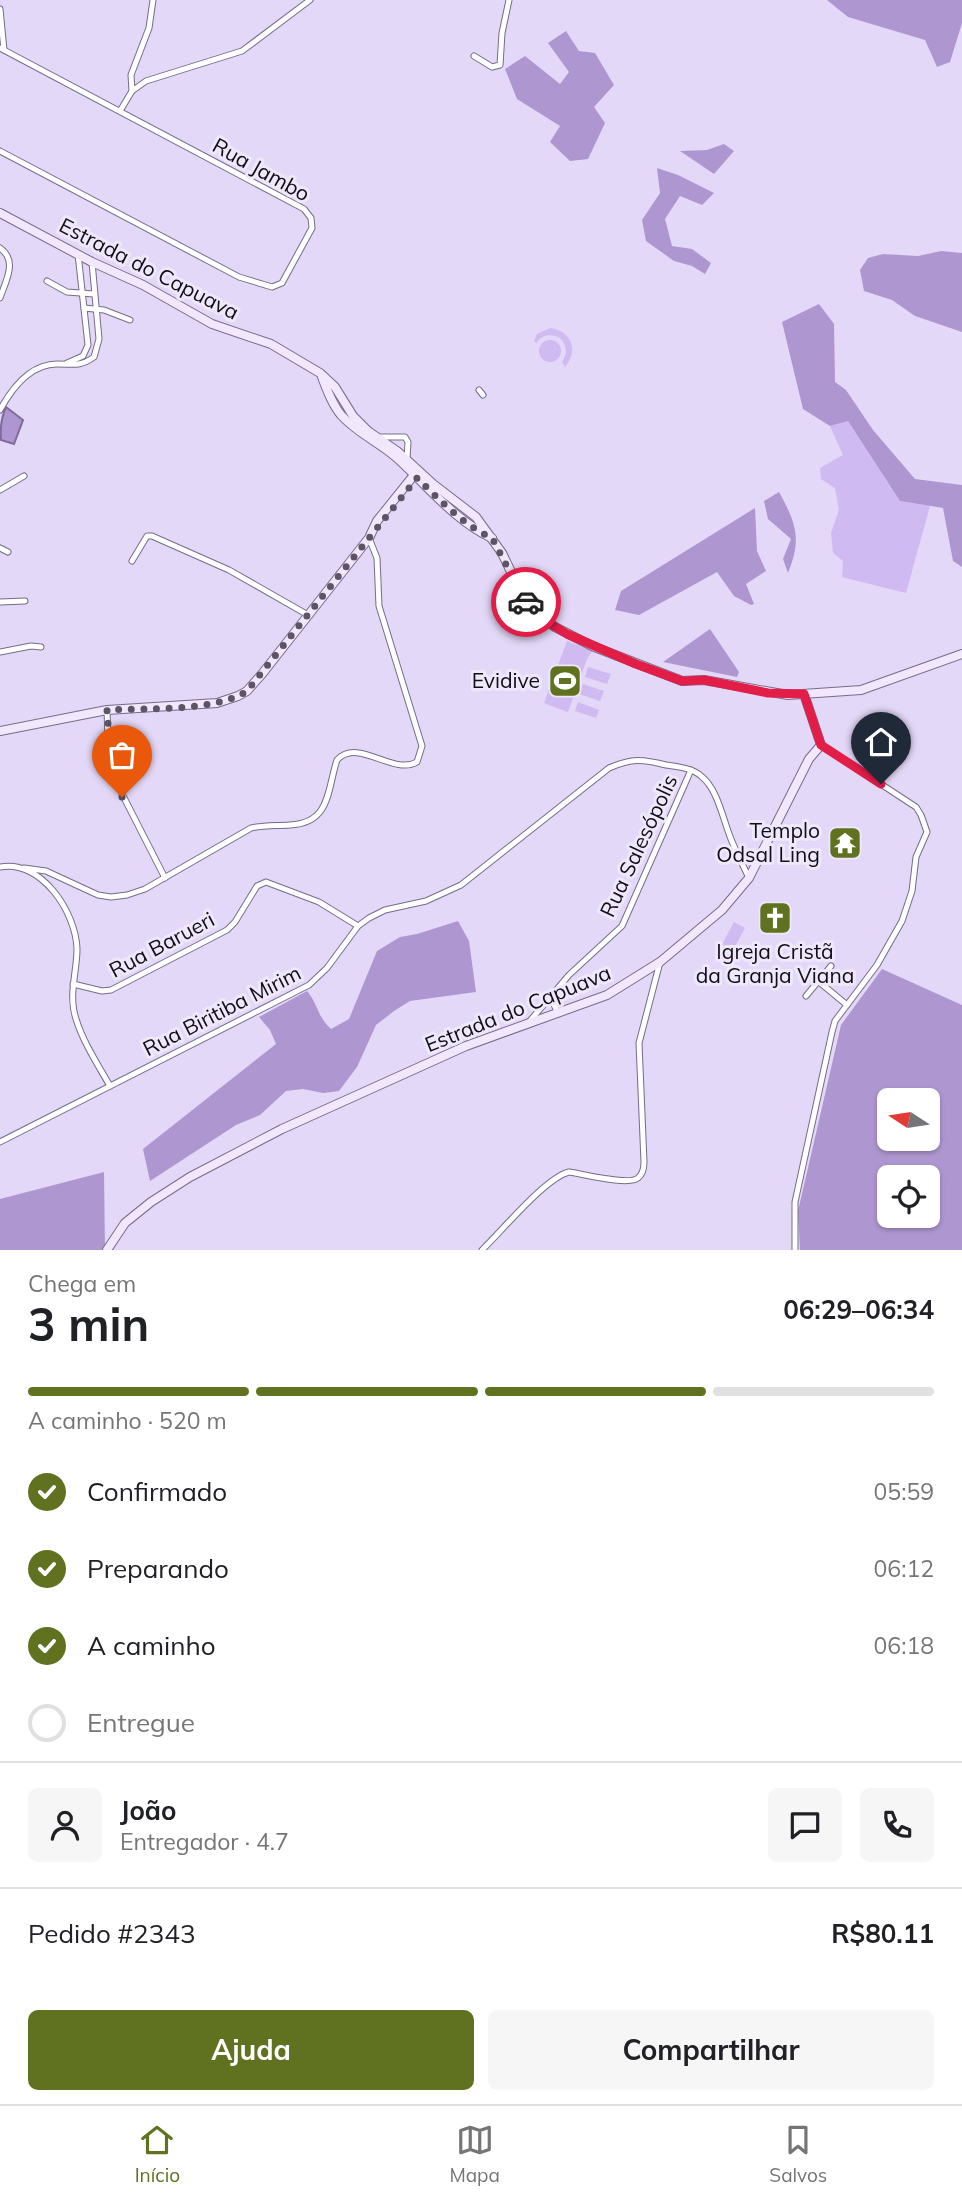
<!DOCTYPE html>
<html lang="pt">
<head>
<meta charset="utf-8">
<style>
	body { margin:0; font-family:Mulish,sans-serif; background:#f6f6f6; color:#202124; height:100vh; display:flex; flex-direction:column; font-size:26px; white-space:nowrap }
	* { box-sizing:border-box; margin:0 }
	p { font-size:23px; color:#757577 }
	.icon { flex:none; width:38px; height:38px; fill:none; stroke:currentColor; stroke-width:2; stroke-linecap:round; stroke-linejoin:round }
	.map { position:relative; height:1250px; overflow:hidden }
	.side { display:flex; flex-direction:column; background:#fff; flex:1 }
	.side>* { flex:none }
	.needle { width:46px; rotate:282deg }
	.buttons { position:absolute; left:877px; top:1088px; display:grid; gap:14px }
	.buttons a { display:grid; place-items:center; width:63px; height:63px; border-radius:10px; background:#fff; box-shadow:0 2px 5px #0004; font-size:35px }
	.pin { position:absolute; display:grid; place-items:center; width:60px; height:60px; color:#fff; margin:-72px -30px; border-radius:50% 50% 50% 0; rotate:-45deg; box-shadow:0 0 7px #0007 }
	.pin .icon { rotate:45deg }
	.courier { position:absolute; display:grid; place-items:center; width:70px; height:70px; margin:-35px; border:5px solid #e11d48; border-radius:50%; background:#fff; color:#222; box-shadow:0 2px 9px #0007 }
	.summary em { font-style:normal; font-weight:700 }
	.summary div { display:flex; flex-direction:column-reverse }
	.summary { display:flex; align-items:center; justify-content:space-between; height:119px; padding:0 28px }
	h1 { font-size:46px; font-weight:700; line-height:52px }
	.bar { display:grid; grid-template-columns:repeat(4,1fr); gap:10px 7px; align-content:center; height:84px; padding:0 28px }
	.bar i { height:9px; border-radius:5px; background:#e0e0e0 }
	.bar .on { background:#607220 }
	.bar p { grid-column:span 4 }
	.line { display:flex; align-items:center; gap:18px; padding:0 28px; border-top:2px solid #e0e0e0 }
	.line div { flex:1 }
	.round { display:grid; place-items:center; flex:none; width:74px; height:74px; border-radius:10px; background:#f6f6f6 }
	ol { padding:0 28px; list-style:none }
	li { display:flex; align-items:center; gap:21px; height:77px }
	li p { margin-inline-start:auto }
	li .icon { padding:7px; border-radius:50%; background:#607220; color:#fff; stroke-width:4 }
	li:last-child { color:#757577 }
	li i { width:38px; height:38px; border:4px solid #e0e0e0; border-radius:50% }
	.primary-button { display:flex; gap:14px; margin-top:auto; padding:14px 28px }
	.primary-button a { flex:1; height:80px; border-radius:10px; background:#607220; color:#fff; font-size:28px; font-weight:700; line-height:80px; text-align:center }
	.primary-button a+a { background:#f6f6f6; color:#202124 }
	.dock { display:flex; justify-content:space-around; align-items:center; height:98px; border-top:2px solid #e0e0e0; background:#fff; font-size:19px; color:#757577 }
	.dock a { display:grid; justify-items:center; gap:4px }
	.dock .on { color:#607220 }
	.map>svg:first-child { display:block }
	.green { fill:#cfbaf1 }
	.forest { fill:#ae97d1; fill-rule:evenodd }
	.water { fill:#ad96d1; stroke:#7e6d9a; stroke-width:2 }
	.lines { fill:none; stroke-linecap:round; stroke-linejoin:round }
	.street-casing { stroke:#766c88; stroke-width:7 }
	.secondary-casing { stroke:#766c88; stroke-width:10 }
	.street { stroke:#fff; stroke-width:5 }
	.secondary { stroke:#f1e8fe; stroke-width:8 }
	.done { stroke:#5c5566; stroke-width:7; stroke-dasharray:0 12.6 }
	.route { stroke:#e11d48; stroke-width:9 }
	.labels { text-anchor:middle; stroke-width:6; stroke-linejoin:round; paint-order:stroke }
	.street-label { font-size:21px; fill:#120e18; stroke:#efe8fb }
	.poi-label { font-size:21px; fill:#120e18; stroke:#efe8fb; text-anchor:end }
</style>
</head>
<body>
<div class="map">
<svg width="962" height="1250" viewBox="0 0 962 1250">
	<rect width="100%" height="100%" fill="#e4d8f8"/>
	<g class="green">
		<path d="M550,328C572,331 579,351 565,367L562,362C568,354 567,345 560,338C550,333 542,335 536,343L534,341L537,334Z"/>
		<circle cx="550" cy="351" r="11"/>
		<path d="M848,421L900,501L930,506L906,593L842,577L843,561L833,553L831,533L839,510L835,488L821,479L820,468L843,455L830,426Z"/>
		<path d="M567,641L592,651L587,659L568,712L544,703Z"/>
		<path d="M588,667L611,674L607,684L585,677Z"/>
		<path d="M583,684L604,691L600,701L579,694Z"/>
		<path d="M578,702L599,710L596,718L575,711Z"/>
		<path d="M734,922L745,928L731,954L720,948Z"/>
	</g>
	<g class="forest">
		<path d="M827,0H962V23L950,62L937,67L925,40L848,17Z"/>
		<path d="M566,31L579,51L595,53L614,85L594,107L605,123L588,159L570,161L550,142L560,126L517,99L505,69L525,56L560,84L569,72L548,43Z"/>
		<path d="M724,144L734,151L714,174L680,151L707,150Z"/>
		<path d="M657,168L678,175L714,193L702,205L680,196L665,219L672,246L692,249L711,263L705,274L692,266L674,261L646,241L642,220L660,193Z"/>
		<path d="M941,251L962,253V332L915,316L892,300L864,291L860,270L868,258L883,254L918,256Z"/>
		<path d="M819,304L834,324L835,382L846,390L873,430L915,479L962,485V567L953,561L943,508L900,501L848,421L830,426L803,409L782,322Z"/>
		<path d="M779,492C796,523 802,539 788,573L783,559L791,539L768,519L764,501Z"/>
		<path d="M755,508L757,551L766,571L746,584L754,604L751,605L734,596L717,572L639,615L615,610L621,591Z"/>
		<path d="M710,629L739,672L737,677L663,662Z"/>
		<path d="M458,921L469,941L476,992L410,1001L394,1011L376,1025L357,1067L339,1091L323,1093L303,1089L286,1091L260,1115L236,1125L150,1181L143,1149L276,1044L270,1030L259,1017L307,991C318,1004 317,1016 331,1029L349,1019L377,951L400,937L417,934Z"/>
		<path d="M882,969L962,1005V1250H800L798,1211L841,1025ZM889,1101H928V1139H889ZM889,1178H928V1216H889Z"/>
		<path d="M104,1172L105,1250H0V1199Z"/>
	</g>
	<path class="water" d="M6,407L23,420L14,444L1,440C0,428 1,418 6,407Z"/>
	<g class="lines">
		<defs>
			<g id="street">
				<path d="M0,9L4,50"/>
				<path d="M0,48L304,209L311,218L312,228L282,283L272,287L239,277L0,151"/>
				<path d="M474,56L492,67L500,65L502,33L509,0"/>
				<path d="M132,91L131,75L149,28L153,0"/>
				<path d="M120,111L132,91L146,81L242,51L310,0"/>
				<path d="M0,248C18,261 6,280 0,298"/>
				<path d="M47,281L67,292L94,294"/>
				<path d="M84,308L104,310L130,320"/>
				<path d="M67,363L83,356L88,345L78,254"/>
				<path d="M479,390L483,395"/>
				<path d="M0,410C12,388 30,364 57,364C73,364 80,367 94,357L99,339L92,262"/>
				<path d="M378,437H405L408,442L407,459"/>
				<path d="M0,490L24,476"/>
				<path d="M0,548L8,552"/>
				<path d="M132,561L147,536H152L229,570L308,615"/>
				<path d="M0,602L25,601"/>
				<path d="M0,652L31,646L41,647"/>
				<path d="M107,710L108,740L116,782L165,878"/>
				<path d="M0,867C41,859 76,912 77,949C77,972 68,995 76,1019C83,1042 98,1065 110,1086"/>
				<path d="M24,868L46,871L98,895L111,897L127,895L145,889L251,828C264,825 276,826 290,825C331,823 327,790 337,760C358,737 393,776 417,762L422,746L379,606L377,558L369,538"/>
				<path d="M818,981L847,1005"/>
				<path d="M73,984L102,991L111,990L227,930L235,922L257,886L266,882L319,902L358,926"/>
				<path d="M550,995L558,1014"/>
				<path d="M806,996L831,966"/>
				<path d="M529,1022L569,975L622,926L691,770"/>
				<path d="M0,1142L309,985L327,968L358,926L369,918L385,910L426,901L461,885L609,768C632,758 642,759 666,765C678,767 692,768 701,776C718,789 723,820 731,839C736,852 743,865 749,878"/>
				<path d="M482,1250C502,1231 545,1178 569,1172C583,1174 629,1186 638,1178C643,1174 644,1168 644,1162L639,1043L660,962"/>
				<path d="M795,1250V1202L832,1032L835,1021L877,965L902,921L912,891L916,857L927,832L921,815L916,807L821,745"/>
			</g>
			<g id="secondary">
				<path d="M0,213L92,262L143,285L212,324L271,344L320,373L335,387L353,416L368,431L397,451L433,484L476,517L502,553L525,601L538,616L555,627L592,646L682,681L704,680L788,695L861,690L962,654"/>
				<path d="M322,377C327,390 332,404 341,415C357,433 379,442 397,458C427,485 455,521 492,538"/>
				<path d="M0,731L107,710L217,703L238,696L247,691L262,674L369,538L377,521L414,475"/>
				<path d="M107,1250L125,1223L151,1202L190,1177L282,1129L466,1046L607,995L660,962L722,910L749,878L809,759L821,745L804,694"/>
			</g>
		</defs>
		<use href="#street" class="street-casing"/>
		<use href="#secondary" class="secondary-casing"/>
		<use href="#street" class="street"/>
		<use href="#secondary" class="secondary"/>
	</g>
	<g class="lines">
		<path class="done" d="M122,797L111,764L107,710C146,708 215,712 247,691L417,478C439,499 463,525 492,538L526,602"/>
		<path class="route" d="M526,602L538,616L567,634L636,664L682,681L704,680L768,693L804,694L821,745L881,784"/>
	</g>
	<defs>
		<symbol id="stadium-square" viewBox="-11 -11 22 22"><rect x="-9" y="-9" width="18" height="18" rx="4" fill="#607220" stroke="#efe8fb"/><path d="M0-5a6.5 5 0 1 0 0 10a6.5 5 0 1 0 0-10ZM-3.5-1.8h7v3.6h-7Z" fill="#fff"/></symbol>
		<symbol id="temple-square" viewBox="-11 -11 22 22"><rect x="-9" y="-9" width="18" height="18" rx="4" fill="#607220" stroke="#efe8fb"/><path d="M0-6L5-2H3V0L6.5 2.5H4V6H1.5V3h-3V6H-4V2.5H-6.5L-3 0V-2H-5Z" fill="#fff"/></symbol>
		<symbol id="church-square" viewBox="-11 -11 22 22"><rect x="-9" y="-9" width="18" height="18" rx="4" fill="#607220" stroke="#efe8fb"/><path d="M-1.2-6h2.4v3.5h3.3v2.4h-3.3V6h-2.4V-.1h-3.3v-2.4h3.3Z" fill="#fff"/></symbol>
	</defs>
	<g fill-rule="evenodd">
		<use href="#stadium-square" x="546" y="662" width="38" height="38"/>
		<use href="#temple-square" x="826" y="824" width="38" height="38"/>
		<use href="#church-square" x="756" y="899" width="38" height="38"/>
	</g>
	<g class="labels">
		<g class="street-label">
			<text transform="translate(261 170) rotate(29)" y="7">Rua Jambo</text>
			<text transform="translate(149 269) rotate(27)" y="7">Estrada do Capuava</text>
			<text transform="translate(639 846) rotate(-65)" y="7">Rua Salesópolis</text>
			<text transform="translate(162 945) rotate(-28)" y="7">Rua Barueri</text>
			<text transform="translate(518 1009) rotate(-22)" y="7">Estrada do Capuava</text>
			<text transform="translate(222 1011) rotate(-27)" y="7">Rua Biritiba Mirim</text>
		</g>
		<g class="poi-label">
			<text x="540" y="688">Evidive</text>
			<text x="820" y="838">Templo<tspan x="820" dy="24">Odsal Ling</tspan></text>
			<text x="775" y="959" text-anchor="middle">Igreja Cristã<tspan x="775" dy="24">da Granja Viana</tspan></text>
		</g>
	</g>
</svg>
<div class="buttons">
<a><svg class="needle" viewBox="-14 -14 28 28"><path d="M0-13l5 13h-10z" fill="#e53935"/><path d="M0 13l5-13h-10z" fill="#757577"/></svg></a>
<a><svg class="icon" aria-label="locate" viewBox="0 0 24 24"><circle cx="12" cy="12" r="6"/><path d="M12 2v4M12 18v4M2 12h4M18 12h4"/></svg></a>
</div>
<div class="pin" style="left:122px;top:797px;background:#ea580c"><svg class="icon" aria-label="bag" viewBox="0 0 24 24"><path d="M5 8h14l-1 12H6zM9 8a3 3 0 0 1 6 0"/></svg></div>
<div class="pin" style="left:881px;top:784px;background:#1f2937"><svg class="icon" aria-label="home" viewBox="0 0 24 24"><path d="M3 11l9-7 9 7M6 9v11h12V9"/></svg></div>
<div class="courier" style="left:526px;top:602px"><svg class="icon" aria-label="car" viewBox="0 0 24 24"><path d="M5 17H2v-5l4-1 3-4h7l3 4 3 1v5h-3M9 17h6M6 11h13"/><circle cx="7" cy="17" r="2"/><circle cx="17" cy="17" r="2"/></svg></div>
</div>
<section class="side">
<div class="summary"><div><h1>3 min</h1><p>Chega em</p></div><em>06:29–06:34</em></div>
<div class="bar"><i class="on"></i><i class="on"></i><i class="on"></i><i></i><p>A caminho · 520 m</p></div>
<ol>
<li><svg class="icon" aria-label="check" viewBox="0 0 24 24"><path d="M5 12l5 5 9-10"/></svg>Confirmado<p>05:59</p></li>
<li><svg class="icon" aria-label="check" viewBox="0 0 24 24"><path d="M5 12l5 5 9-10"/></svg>Preparando<p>06:12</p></li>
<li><svg class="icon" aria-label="check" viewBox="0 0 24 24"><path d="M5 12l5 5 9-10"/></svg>A caminho<p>06:18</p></li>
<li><i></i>Entregue</li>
</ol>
<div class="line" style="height:126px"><a class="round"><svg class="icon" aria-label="person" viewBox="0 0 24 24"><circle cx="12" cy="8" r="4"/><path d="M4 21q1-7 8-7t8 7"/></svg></a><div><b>João</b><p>Entregador · 4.7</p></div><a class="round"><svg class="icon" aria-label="chat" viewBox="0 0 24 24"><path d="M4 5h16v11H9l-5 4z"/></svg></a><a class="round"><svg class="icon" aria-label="phone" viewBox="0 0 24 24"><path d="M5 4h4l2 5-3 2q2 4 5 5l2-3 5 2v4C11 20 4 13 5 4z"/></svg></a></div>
<div class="line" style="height:91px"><div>Pedido #2343</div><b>R$80.11</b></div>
<div class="primary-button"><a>Ajuda</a><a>Compartilhar</a></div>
</section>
<nav class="dock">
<a class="on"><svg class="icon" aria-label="home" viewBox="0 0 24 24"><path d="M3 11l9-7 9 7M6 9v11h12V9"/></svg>Início</a>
<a><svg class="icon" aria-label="map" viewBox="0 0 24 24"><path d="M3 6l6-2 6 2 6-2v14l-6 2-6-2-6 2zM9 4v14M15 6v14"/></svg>Mapa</a>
<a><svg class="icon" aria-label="saved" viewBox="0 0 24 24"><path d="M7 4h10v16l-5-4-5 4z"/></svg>Salvos</a>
</nav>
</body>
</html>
